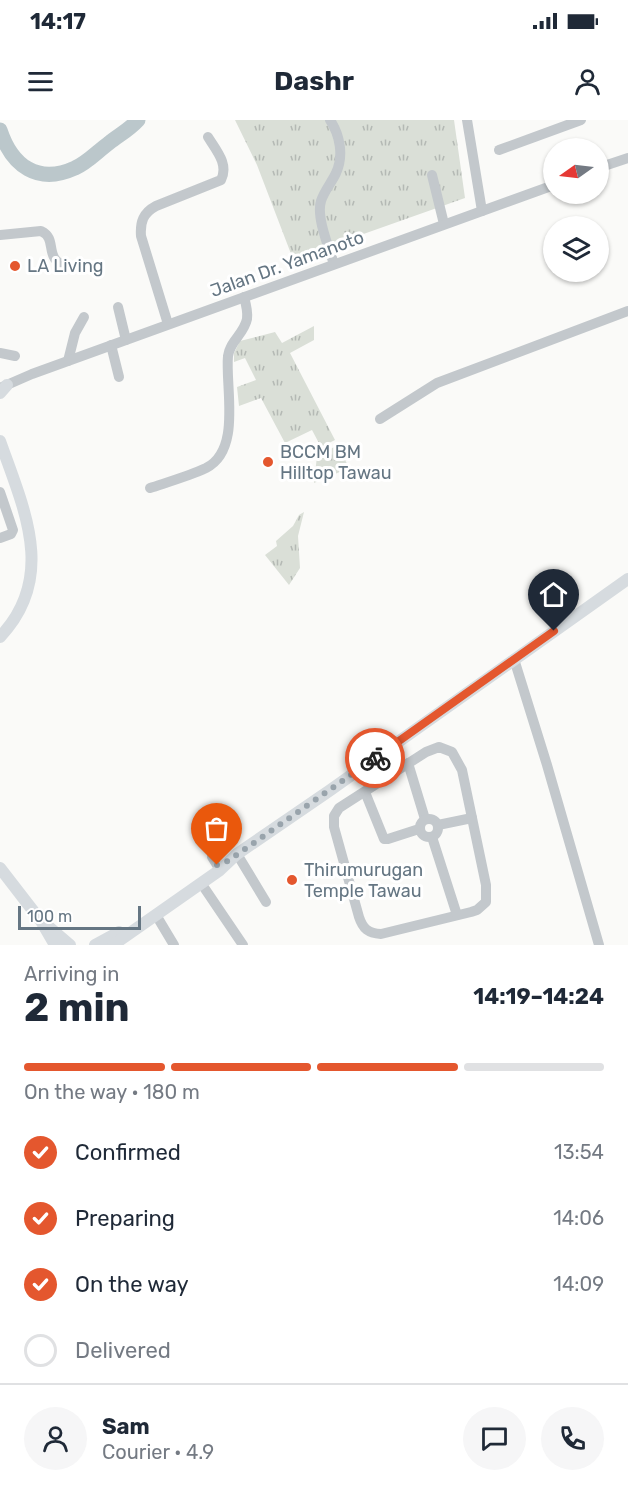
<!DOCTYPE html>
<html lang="en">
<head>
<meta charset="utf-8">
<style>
	body { margin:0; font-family:Rubik,sans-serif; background:#f6f6f7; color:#1f2937; height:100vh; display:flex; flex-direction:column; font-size:22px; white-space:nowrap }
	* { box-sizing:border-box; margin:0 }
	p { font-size:20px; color:#747a83 }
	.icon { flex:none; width:33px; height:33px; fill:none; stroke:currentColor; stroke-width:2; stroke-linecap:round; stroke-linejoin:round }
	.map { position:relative; height:825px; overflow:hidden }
	.details { display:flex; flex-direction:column; background:#fff; flex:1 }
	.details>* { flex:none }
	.needle { width:39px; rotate:256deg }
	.controls { position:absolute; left:543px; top:18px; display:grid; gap:12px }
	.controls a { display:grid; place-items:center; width:66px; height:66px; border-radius:50%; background:#fff; box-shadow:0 2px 4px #0004; font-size:30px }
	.scale { position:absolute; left:18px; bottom:15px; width:123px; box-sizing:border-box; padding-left:6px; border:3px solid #657683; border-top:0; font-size:16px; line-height:21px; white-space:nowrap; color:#657683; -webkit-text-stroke:4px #fff; paint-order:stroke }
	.pin { position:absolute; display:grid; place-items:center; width:51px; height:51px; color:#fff; margin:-62px -26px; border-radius:50% 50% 50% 0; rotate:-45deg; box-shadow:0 0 6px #0007 }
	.pin .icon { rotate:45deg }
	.courier { position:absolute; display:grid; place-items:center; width:60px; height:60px; margin:-30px; border:4px solid #e4572e; border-radius:50%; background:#fff; color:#222; box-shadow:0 2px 8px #0007 }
	.head em { font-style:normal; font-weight:700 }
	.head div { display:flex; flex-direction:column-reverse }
	.head { display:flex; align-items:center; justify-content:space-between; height:102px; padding:0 24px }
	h1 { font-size:39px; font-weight:700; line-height:45px }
	.bar { display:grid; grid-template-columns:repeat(4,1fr); gap:9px 6px; align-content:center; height:72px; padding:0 24px }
	.bar i { height:8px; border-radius:4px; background:#e0e1e3 }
	.bar .current { background:#e4572e }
	.bar p { grid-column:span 4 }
	.line { display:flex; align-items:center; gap:15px; padding:0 24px; border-top:2px solid #e0e1e3 }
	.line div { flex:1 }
	.round { display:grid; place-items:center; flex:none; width:63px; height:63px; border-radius:32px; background:#f6f6f7 }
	ol { padding:0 24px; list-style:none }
	li { display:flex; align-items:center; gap:18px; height:66px }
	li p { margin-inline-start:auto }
	li .icon { padding:6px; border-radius:50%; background:#e4572e; color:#fff; stroke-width:4 }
	li:last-child { color:#747a83 }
	li i { width:33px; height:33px; border:3px solid #e0e1e3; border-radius:50% }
	.status { display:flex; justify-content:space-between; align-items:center; height:42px; padding:0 30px; background:#fff; direction:ltr }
	.status svg { height:16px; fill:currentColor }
	header { display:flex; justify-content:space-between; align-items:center; height:78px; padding:0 24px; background:#fff; font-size:27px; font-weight:700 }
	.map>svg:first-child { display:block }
	.grass { fill:url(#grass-tufts) }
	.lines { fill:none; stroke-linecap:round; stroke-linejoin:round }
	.river { stroke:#bbc7cb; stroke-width:15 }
	.minor { stroke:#c3c8cc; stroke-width:10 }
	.major { stroke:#d6dbdf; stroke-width:12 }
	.done { stroke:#99a4ac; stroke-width:6; stroke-dasharray:0 10.8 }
	.route { stroke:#e4572e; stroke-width:8 }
	.poi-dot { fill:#e4572e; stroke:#fff; stroke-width:2 }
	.labels { text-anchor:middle; stroke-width:6; stroke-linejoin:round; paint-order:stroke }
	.street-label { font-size:18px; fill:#657683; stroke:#fff }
	.poi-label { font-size:18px; fill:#657683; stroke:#fff; text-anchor:start }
</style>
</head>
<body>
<div class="status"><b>14:17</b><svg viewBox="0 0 49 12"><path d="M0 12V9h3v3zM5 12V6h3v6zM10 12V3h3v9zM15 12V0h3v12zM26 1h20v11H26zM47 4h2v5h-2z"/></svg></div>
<header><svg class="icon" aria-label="menu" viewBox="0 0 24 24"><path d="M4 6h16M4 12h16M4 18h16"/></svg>Dashr<svg class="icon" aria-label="person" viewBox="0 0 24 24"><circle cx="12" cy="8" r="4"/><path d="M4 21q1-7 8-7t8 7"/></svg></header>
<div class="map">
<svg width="628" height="825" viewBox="0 0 628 825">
	<defs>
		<pattern id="grass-tufts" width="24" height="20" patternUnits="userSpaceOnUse" patternTransform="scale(1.5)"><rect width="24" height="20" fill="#dadfd7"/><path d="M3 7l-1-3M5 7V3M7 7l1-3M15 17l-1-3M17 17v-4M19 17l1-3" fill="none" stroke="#b4b9b4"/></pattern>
	</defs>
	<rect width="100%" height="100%" fill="#fafaf8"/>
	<g class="grass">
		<path d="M235,0H454L465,78L293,139L257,45Z"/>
		<path d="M314,206V220L290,233L335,320L321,327L312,310L285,323L261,278L239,286L237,267L256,260L245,238L234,242V233L240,221L275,212L282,223Z"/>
		<path d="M338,325L349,348L314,363L317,336Z"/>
		<path d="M304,392L298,416L300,448L289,465L265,435L277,426L276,421L293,406L299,395Z"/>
	</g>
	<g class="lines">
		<path class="river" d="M0,10C12,46 38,65 75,48C87,43 98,31 109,23C119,15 129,10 138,0"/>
		<g class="minor">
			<path d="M330,0C340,15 344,36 336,53C332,62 324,71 321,81C316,97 329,128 334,144"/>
			<path d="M467,0L482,91"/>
			<path d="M499,30L581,0"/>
			<path d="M598,48L628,38"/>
			<path d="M432,55L444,104"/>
			<path d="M0,115L41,111C60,120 40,140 71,148"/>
			<path d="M118,187L126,220"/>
			<path d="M168,204L141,116C140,102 143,93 156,86L221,60C229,44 216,30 208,17"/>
			<path d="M111,225L119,257"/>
			<path d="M0,233L15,236"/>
			<path d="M68,241L75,213L84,197"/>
			<path d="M0,268L32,254L554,65"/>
			<path d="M380,299L437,263L628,191"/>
			<path d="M150,368C168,362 189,356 206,348C242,330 225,267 228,236C230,221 244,214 247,199C248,192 246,184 244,177"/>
			<path d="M0,372L13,410L11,414L0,418"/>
			<path d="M514,539L547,645L599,825"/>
			<path d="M439,627L452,632L462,650L486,765V782L477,790L471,792L381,814C368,813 363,809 359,797L334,707V696L339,688L426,632Z"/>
			<path d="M408,643L425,699"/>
			<path d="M365,672L384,719H388L419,709"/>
			<circle cx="429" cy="708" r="9"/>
			<path d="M438,705L472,698"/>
			<path d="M432,717L457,795"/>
			<path d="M237,734L266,782"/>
			<path d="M212,737L220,750"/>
			<path d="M201,763L243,825"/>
			<path d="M156,795L174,825"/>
		</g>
		<g class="major">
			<path d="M0,273L7,265"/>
			<path d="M0,321C24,389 57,457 0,517"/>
			<path d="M0,748L41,801L55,825"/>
			<path d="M49,807L70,825"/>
			<path d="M95,825L119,812"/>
			<path d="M113,825L220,750L237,734L329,671L628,459"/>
		</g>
	</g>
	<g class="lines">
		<path class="done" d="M217,745L228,741L375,638"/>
		<path class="route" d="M375,638L554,511"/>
	</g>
	<g class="poi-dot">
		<circle cx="15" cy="146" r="6"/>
		<circle cx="268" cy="342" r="6"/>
		<circle cx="292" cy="760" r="6"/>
	</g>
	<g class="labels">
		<g class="street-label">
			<text transform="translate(287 144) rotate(-20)" y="6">Jalan Dr. Yamanoto</text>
		</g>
		<g class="poi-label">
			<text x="27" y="152">LA Living</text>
			<text x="280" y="338">BCCM BM<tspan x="280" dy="21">Hilltop Tawau</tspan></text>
			<text x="304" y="756">Thirumurugan<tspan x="304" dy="21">Temple Tawau</tspan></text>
		</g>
	</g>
</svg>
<div class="controls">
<a><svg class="needle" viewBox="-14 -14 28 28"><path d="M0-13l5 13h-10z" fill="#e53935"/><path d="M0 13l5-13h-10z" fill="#747a83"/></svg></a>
<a><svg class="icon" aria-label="layers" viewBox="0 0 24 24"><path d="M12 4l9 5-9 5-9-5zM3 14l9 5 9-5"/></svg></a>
</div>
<div class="scale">100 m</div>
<div class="pin" style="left:217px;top:745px;background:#ea580c"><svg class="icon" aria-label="bag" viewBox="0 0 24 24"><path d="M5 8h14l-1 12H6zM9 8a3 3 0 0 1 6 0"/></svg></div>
<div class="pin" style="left:554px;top:511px;background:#1f2937"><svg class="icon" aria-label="home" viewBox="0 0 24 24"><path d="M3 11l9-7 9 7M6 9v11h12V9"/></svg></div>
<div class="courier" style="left:375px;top:638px"><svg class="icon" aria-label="bike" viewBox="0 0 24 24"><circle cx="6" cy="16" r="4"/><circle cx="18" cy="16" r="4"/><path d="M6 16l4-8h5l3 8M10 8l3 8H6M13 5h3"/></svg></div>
</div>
<section class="details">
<div class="head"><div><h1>2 min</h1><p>Arriving in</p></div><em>14:19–14:24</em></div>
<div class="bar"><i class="current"></i><i class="current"></i><i class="current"></i><i></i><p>On the way · 180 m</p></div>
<ol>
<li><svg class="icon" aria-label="check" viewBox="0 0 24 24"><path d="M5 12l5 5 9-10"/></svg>Confirmed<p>13:54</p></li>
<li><svg class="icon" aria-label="check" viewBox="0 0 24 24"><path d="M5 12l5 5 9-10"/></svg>Preparing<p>14:06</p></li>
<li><svg class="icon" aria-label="check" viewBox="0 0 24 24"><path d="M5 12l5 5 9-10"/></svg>On the way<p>14:09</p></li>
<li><i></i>Delivered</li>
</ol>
<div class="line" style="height:108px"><a class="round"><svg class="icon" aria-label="person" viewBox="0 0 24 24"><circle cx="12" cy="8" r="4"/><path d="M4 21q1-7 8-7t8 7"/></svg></a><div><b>Sam</b><p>Courier · 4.9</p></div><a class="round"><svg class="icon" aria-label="chat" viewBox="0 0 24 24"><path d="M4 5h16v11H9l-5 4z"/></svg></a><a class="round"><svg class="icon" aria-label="phone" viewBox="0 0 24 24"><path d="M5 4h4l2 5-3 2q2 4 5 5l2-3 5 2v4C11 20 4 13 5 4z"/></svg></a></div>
</section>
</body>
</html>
